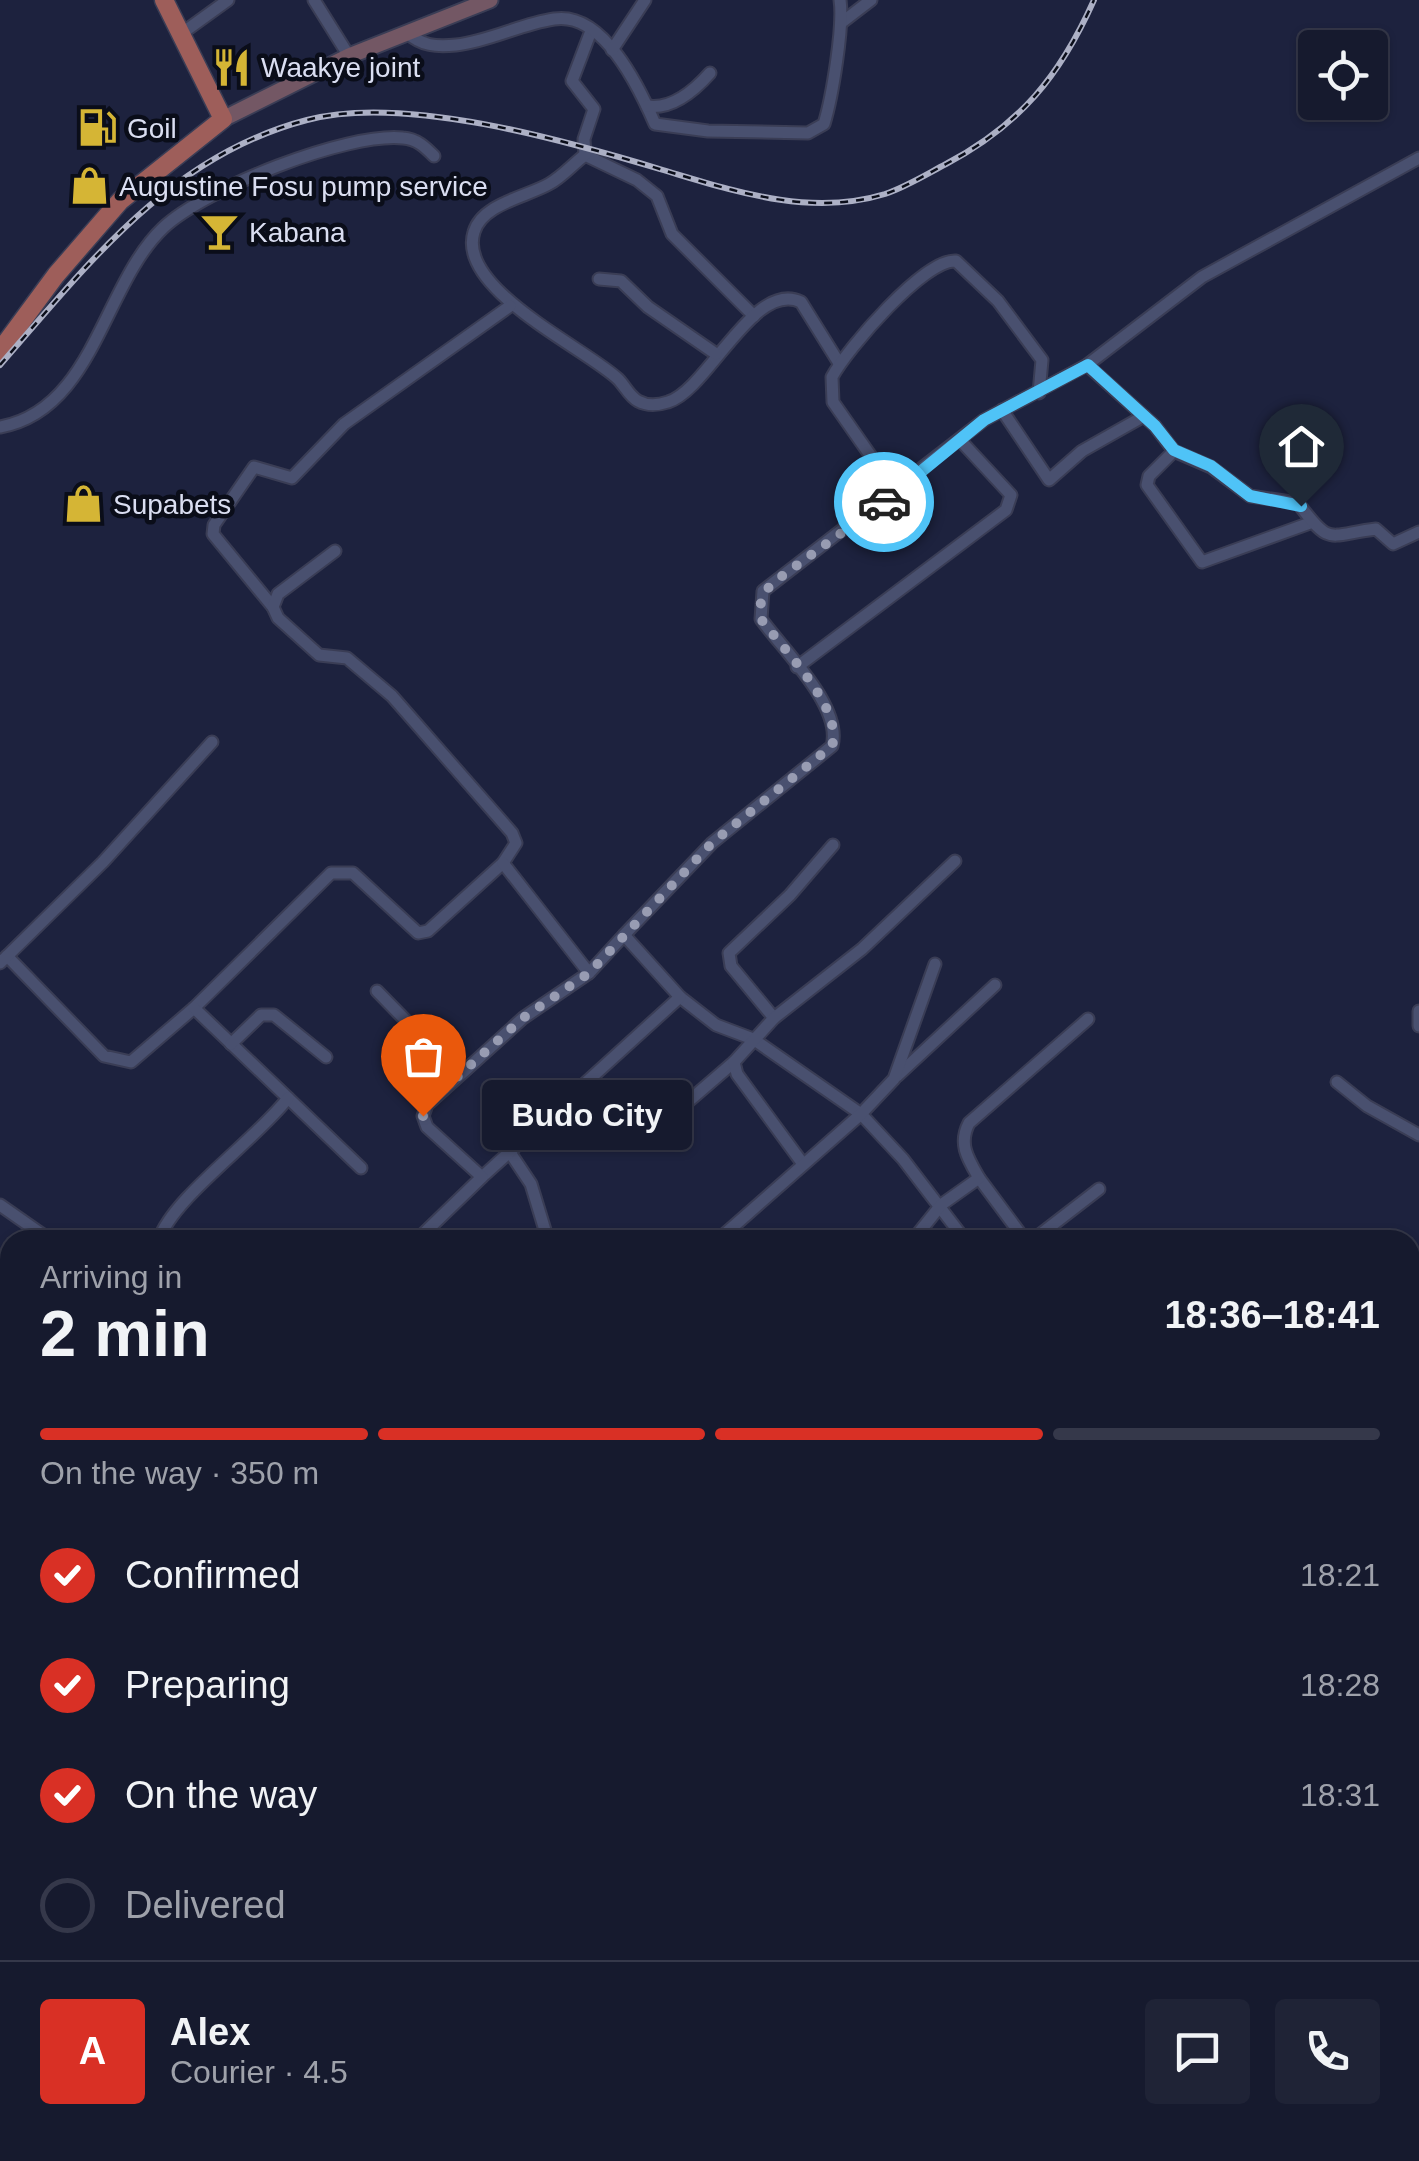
<!DOCTYPE html>
<html lang="en">
<head>
<meta charset="utf-8">
<style>
	body { margin:0; font-family:Arial,sans-serif; background:#1f2336; color:#f1f3f6; height:100vh; display:flex; flex-direction:column; font-size:38px; white-space:nowrap }
	* { box-sizing:border-box; margin:0 }
	p { font-size:32px; color:#9ea1aa }
	.icon { flex:none; width:55px; height:55px; fill:none; stroke:currentColor; stroke-width:2; stroke-linecap:round; stroke-linejoin:round }
	.map { position:relative; flex:1; overflow:hidden }
	.side { position:absolute; left:0px; top:1230px; width:1420px; height:932px; display:flex; flex-direction:column; background:#161a2e; border-radius:30px 30px 0 0; box-shadow:0 2px 8px #0004,0 0 0 2px #35384a }
	.side>* { flex:none }
	.controls { position:absolute; left:1298px; top:30px; display:grid; gap:20px }
	.controls a { display:grid; place-items:center; width:90px; height:90px; border-radius:10px; background:#161a2e; box-shadow:0 2px 8px #0004,0 0 0 2px #35384a; font-size:50px }
	.pin { position:absolute; display:grid; place-items:center; width:85px; height:85px; color:#fff; margin:-102px -42px; border-radius:50% 50% 50% 0; rotate:-45deg; box-shadow:0 0 10px #0007 }
	.pin .icon { rotate:45deg }
	.courier { position:absolute; display:grid; place-items:center; width:100px; height:100px; margin:-50px; border:8px solid #4fc3f7; border-radius:50%; background:#fff; color:#222; box-shadow:0 2px 12px #0007 }
	.bubble { position:absolute; height:70px; border-radius:10px; background:#161a2e; box-shadow:0 2px 8px #0004,0 0 0 2px #35384a; font-size:32px; font-weight:700; line-height:70px; text-align:center }
	.overview em { font-style:normal; font-weight:700 }
	.overview div { display:flex; flex-direction:column-reverse }
	.overview { display:flex; align-items:center; justify-content:space-between; height:170px; padding:0 40px }
	h1 { font-size:65px; font-weight:700; line-height:75px }
	.bar { display:grid; grid-template-columns:repeat(4,1fr); gap:15px 10px; align-content:center; height:120px; padding:0 40px }
	.bar i { height:12px; border-radius:8px; background:#35384a }
	.bar .selected { background:#d93025 }
	.bar p { grid-column:span 4 }
	.line { display:flex; align-items:center; gap:25px; padding:0 40px; border-top:2px solid #35384a }
	.line div { flex:1 }
	.round { display:grid; place-items:center; flex:none; width:105px; height:105px; border-radius:10px; background:#1f2336 }
	ol { padding:0 40px; list-style:none }
	li { display:flex; align-items:center; gap:30px; height:110px }
	li p { margin-inline-start:auto }
	li .icon { padding:10px; border-radius:50%; background:#d93025; color:#fff; stroke-width:4 }
	li:last-child { color:#9ea1aa }
	li i { width:55px; height:55px; border:5px solid #35384a; border-radius:50% }
	.map>svg:first-child { display:block }
	.lines { fill:none; stroke-linecap:round; stroke-linejoin:round }
	.street-casing { stroke:#3a3d55; stroke-width:15 }
	.secondary-casing { stroke:#3a3d55; stroke-width:19 }
	.primary-casing { stroke:#3a3d55; stroke-width:21 }
	.street { stroke:#49506f; stroke-width:11 }
	.secondary { stroke:#735764; stroke-width:15 }
	.primary { stroke:#9e5e5a; stroke-width:18 }
	.rail-casing { stroke:#acb0c5; stroke-width:6 }
	.rail { stroke:#0a0d19; stroke-width:2.5; stroke-dasharray:8; stroke-linecap:butt }
	.done { stroke:#989cb2; stroke-width:10; stroke-dasharray:0 18 }
	.route { stroke:#4fc3f7; stroke-width:12 }
	.labels { text-anchor:middle; stroke-width:9; stroke-linejoin:round; paint-order:stroke }
	.poi-label { font-size:28px; fill:#dadef1; stroke:#0a0d19; text-anchor:start }
</style>
</head>
<body>
<div class="map">
<svg width="1419" height="2161" viewBox="0 0 1419 2161">
	<rect width="100%" height="100%" fill="#1d223e"/>
	<g class="lines">
		<defs>
			<g id="street">
				<path d="M314,0L349,56"/>
				<path d="M841,23L871,0"/>
				<path d="M591,31L572,81L594,109L584,139L585,155L637,180L657,196L672,234L754,316"/>
				<path d="M406,32C422,46 436,47 456,45C491,41 520,24 554,19C603,11 639,87 655,124L708,131L808,133L824,124C832,98 844,26 840,0"/>
				<path d="M181,34L228,0"/>
				<path d="M612,50L645,0"/>
				<path d="M647,106C672,110 694,91 710,73"/>
				<path d="M585,155C573,164 562,177 549,184C526,197 482,204 474,232C456,289 587,349 618,379C625,386 629,396 638,401C647,406 659,405 668,402C708,390 754,279 801,302L839,363"/>
				<path d="M599,279L621,281L648,307L716,354"/>
				<path d="M1087,365L1202,277L1419,158"/>
				<path d="M1002,410L1049,480L1082,451L1144,416"/>
				<path d="M0,427C94,410 103,285 163,228C204,189 347,132 403,138C417,139 425,147 434,156"/>
				<path d="M1174,451L1149,476L1147,485L1202,562L1310,523"/>
				<path d="M896,492L833,402L832,377C847,349 925,258 956,261L998,301L1042,360L1039,393"/>
				<path d="M273,607L213,534L214,525L254,467L292,478L344,424L510,306"/>
				<path d="M797,667L1006,510L1011,495L960,440"/>
				<path d="M624,935L712,843L832,746C843,707 784,651 761,619L763,591L984,420L1087,365L1155,426L1174,451L1211,467L1250,496L1298,503C1331,547 1327,535 1376,529L1393,544L1419,532"/>
				<path d="M7,956L104,1056L131,1062L194,1008L331,873H353L418,933L428,931L503,863L516,843L512,833L392,696L347,658L319,655L278,618L273,607L278,594L335,551"/>
				<path d="M0,963L103,862L212,742"/>
				<path d="M377,991L458,1074"/>
				<path d="M680,997L716,1025L753,1039L861,1114L903,1159L965,1240"/>
				<path d="M194,1008L361,1168"/>
				<path d="M1419,1011V1026"/>
				<path d="M774,1018L731,966L729,953L790,895L833,845"/>
				<path d="M231,1044L261,1015H274L326,1057"/>
				<path d="M897,1076L995,985"/>
				<path d="M1337,1082L1367,1106L1419,1135"/>
				<path d="M654,1131L734,1062"/>
				<path d="M509,1151L531,1184L548,1240"/>
				<path d="M803,1164L737,1074L734,1062L774,1018L862,949L955,861"/>
				<path d="M482,1177L680,997L624,935L589,973L503,863"/>
				<path d="M979,1178L1025,1240"/>
				<path d="M0,1205L50,1240"/>
				<path d="M159,1240C172,1198 256,1140 288,1098"/>
				<path d="M417,1240L482,1177L427,1127L423,1116L427,1105L523,1018L589,973"/>
				<path d="M718,1240L861,1114L894,1079L935,964"/>
				<path d="M913,1240L941,1205L979,1178C968,1159 958,1144 969,1123L1088,1019"/>
				<path d="M1033,1240L1099,1189"/>
				<path d="M1413,1333L1419,1332"/>
				<path d="M0,1509L10,1508"/>
				<path d="M0,1637L10,1621"/>
				<path d="M1410,1848H1419"/>
				<path d="M0,1861L10,1844"/>
				<path d="M1410,1995L1419,2004"/>
				<path d="M0,2117L10,2127"/>
				<path d="M36,2152L44,2161"/>
				<path d="M1315,2152L1317,2161"/>
				<path d="M227,2161L236,2152"/>
				<path d="M340,2161L348,2152"/>
				<path d="M444,2161L454,2152"/>
				<path d="M465,2161L466,2152"/>
				<path d="M551,2161L553,2152"/>
			</g>
			<path id="secondary" d="M223,119L349,56L490,0"/>
			<path id="primary" d="M0,351L56,275L120,201L223,119L164,0"/>
		</defs>
		<use href="#street" class="street-casing"/>
		<use href="#secondary" class="secondary-casing"/>
		<use href="#primary" class="primary-casing"/>
		<use href="#street" class="street"/>
		<use href="#secondary" class="secondary"/>
		<use href="#primary" class="primary"/>
		<defs>
			<path id="rail" d="M0,365C88,264 171,155 307,120C404,94 567,141 663,170C734,191 810,217 885,194C906,187 927,174 946,164C1020,125 1060,76 1094,0"/>
		</defs>
		<use href="#rail" class="rail-casing"/>
		<use href="#rail" class="rail"/>
	</g>
	<g class="lines">
		<path class="done" d="M423,1116L426,1105L523,1018L589,973L712,843L832,746C843,707 784,651 761,619C759,599 762,592 778,579L884,502"/>
		<path class="route" d="M884,502L984,420L1088,365L1155,426L1174,450L1211,466L1250,496L1301,506"/>
	</g>
	<defs>
		<symbol id="restaurant-bare" viewBox="-9 -9 18 18"><path d="M-5-6h1v4h1v-4h1v4h1v-4h1v5L-1.5 .5V6h-2V.5L-5-1ZM5-6V6H3V1.5H1.5Q1.5-4 5-6Z" fill="#d5b535" stroke="#0a0d19" stroke-width="2.5" paint-order="stroke"/></symbol>
		<symbol id="fuel-bare" viewBox="-9 -9 18 18"><path d="M-5.5-6h7V0h2V4h1.3V-2.5L3-4.5l.8-.8L6-3V5H2.5V1h-1V6h-7ZM-4.2-4.7v3.2H.2V-4.7Z" fill="#d5b535" stroke="#0a0d19" stroke-width="2.5" paint-order="stroke"/></symbol>
		<symbol id="shop-bare" viewBox="-9 -9 18 18"><path d="M-5-2.5h2.3a2.7 3.5 0 0 1 5.4 0H5L5.5 6h-11ZM-1.5-2.5h3a1.5 2.3 0 0 0-3 0Z" fill="#d5b535" stroke="#0a0d19" stroke-width="2.5" paint-order="stroke"/></symbol>
		<symbol id="bar-bare" viewBox="-9 -9 18 18"><path d="M-6-5H6L.8 .8V4.5H3.5V6h-7V4.5H-.8V.8Z" fill="#d5b535" stroke="#0a0d19" stroke-width="2.5" paint-order="stroke"/></symbol>
	</defs>
	<g fill-rule="evenodd">
		<use href="#restaurant-bare" x="204" y="40" width="55" height="55"/>
		<use href="#fuel-bare" x="70" y="100" width="55" height="55"/>
		<use href="#shop-bare" x="62" y="158" width="55" height="55"/>
		<use href="#bar-bare" x="192" y="204" width="55" height="55"/>
		<use href="#shop-bare" x="56" y="476" width="55" height="55"/>
	</g>
	<g class="labels">
		<g class="poi-label">
			<text x="261" y="77">Waakye joint</text>
			<text x="127" y="138">Goil</text>
			<text x="119" y="196">Augustine Fosu pump service</text>
			<text x="249" y="242">Kabana</text>
			<text x="113" y="514">Supabets</text>
		</g>
	</g>
</svg>
<div class="controls">
<a><svg class="icon" aria-label="locate" viewBox="0 0 24 24"><circle cx="12" cy="12" r="6"/><path d="M12 2v4M12 18v4M2 12h4M18 12h4"/></svg></a>
</div>
<div class="pin" style="left:423px;top:1116px;background:#ea580c"><svg class="icon" aria-label="bag" viewBox="0 0 24 24"><path d="M5 8h14l-1 12H6zM9 8a3 3 0 0 1 6 0"/></svg></div>
<div class="pin" style="left:1301px;top:506px;background:#1f2937"><svg class="icon" aria-label="home" viewBox="0 0 24 24"><path d="M3 11l9-7 9 7M6 9v11h12V9"/></svg></div>
<div class="courier" style="left:884px;top:502px"><svg class="icon" aria-label="car" viewBox="0 0 24 24"><path d="M5 17H2v-5l4-1 3-4h7l3 4 3 1v5h-3M9 17h6M6 11h13"/><circle cx="7" cy="17" r="2"/><circle cx="17" cy="17" r="2"/></svg></div>
<div class="bubble" style="left:482px;top:1080px;width:210px">Budo City</div>
<section class="side">
<div class="overview"><div><h1>2 min</h1><p>Arriving in</p></div><em>18:36–18:41</em></div>
<div class="bar"><i class="selected"></i><i class="selected"></i><i class="selected"></i><i></i><p>On the way · 350 m</p></div>
<ol>
<li><svg class="icon" aria-label="check" viewBox="0 0 24 24"><path d="M5 12l5 5 9-10"/></svg>Confirmed<p>18:21</p></li>
<li><svg class="icon" aria-label="check" viewBox="0 0 24 24"><path d="M5 12l5 5 9-10"/></svg>Preparing<p>18:28</p></li>
<li><svg class="icon" aria-label="check" viewBox="0 0 24 24"><path d="M5 12l5 5 9-10"/></svg>On the way<p>18:31</p></li>
<li><i></i>Delivered</li>
</ol>
<div class="line" style="height:180px"><b class="round" style="background:#d93025;color:#fff">A</b><div><b>Alex</b><p>Courier · 4.5</p></div><a class="round"><svg class="icon" aria-label="chat" viewBox="0 0 24 24"><path d="M4 5h16v11H9l-5 4z"/></svg></a><a class="round"><svg class="icon" aria-label="phone" viewBox="0 0 24 24"><path d="M5 4h4l2 5-3 2q2 4 5 5l2-3 5 2v4C11 20 4 13 5 4z"/></svg></a></div>
</section>
</div>
</body>
</html>
